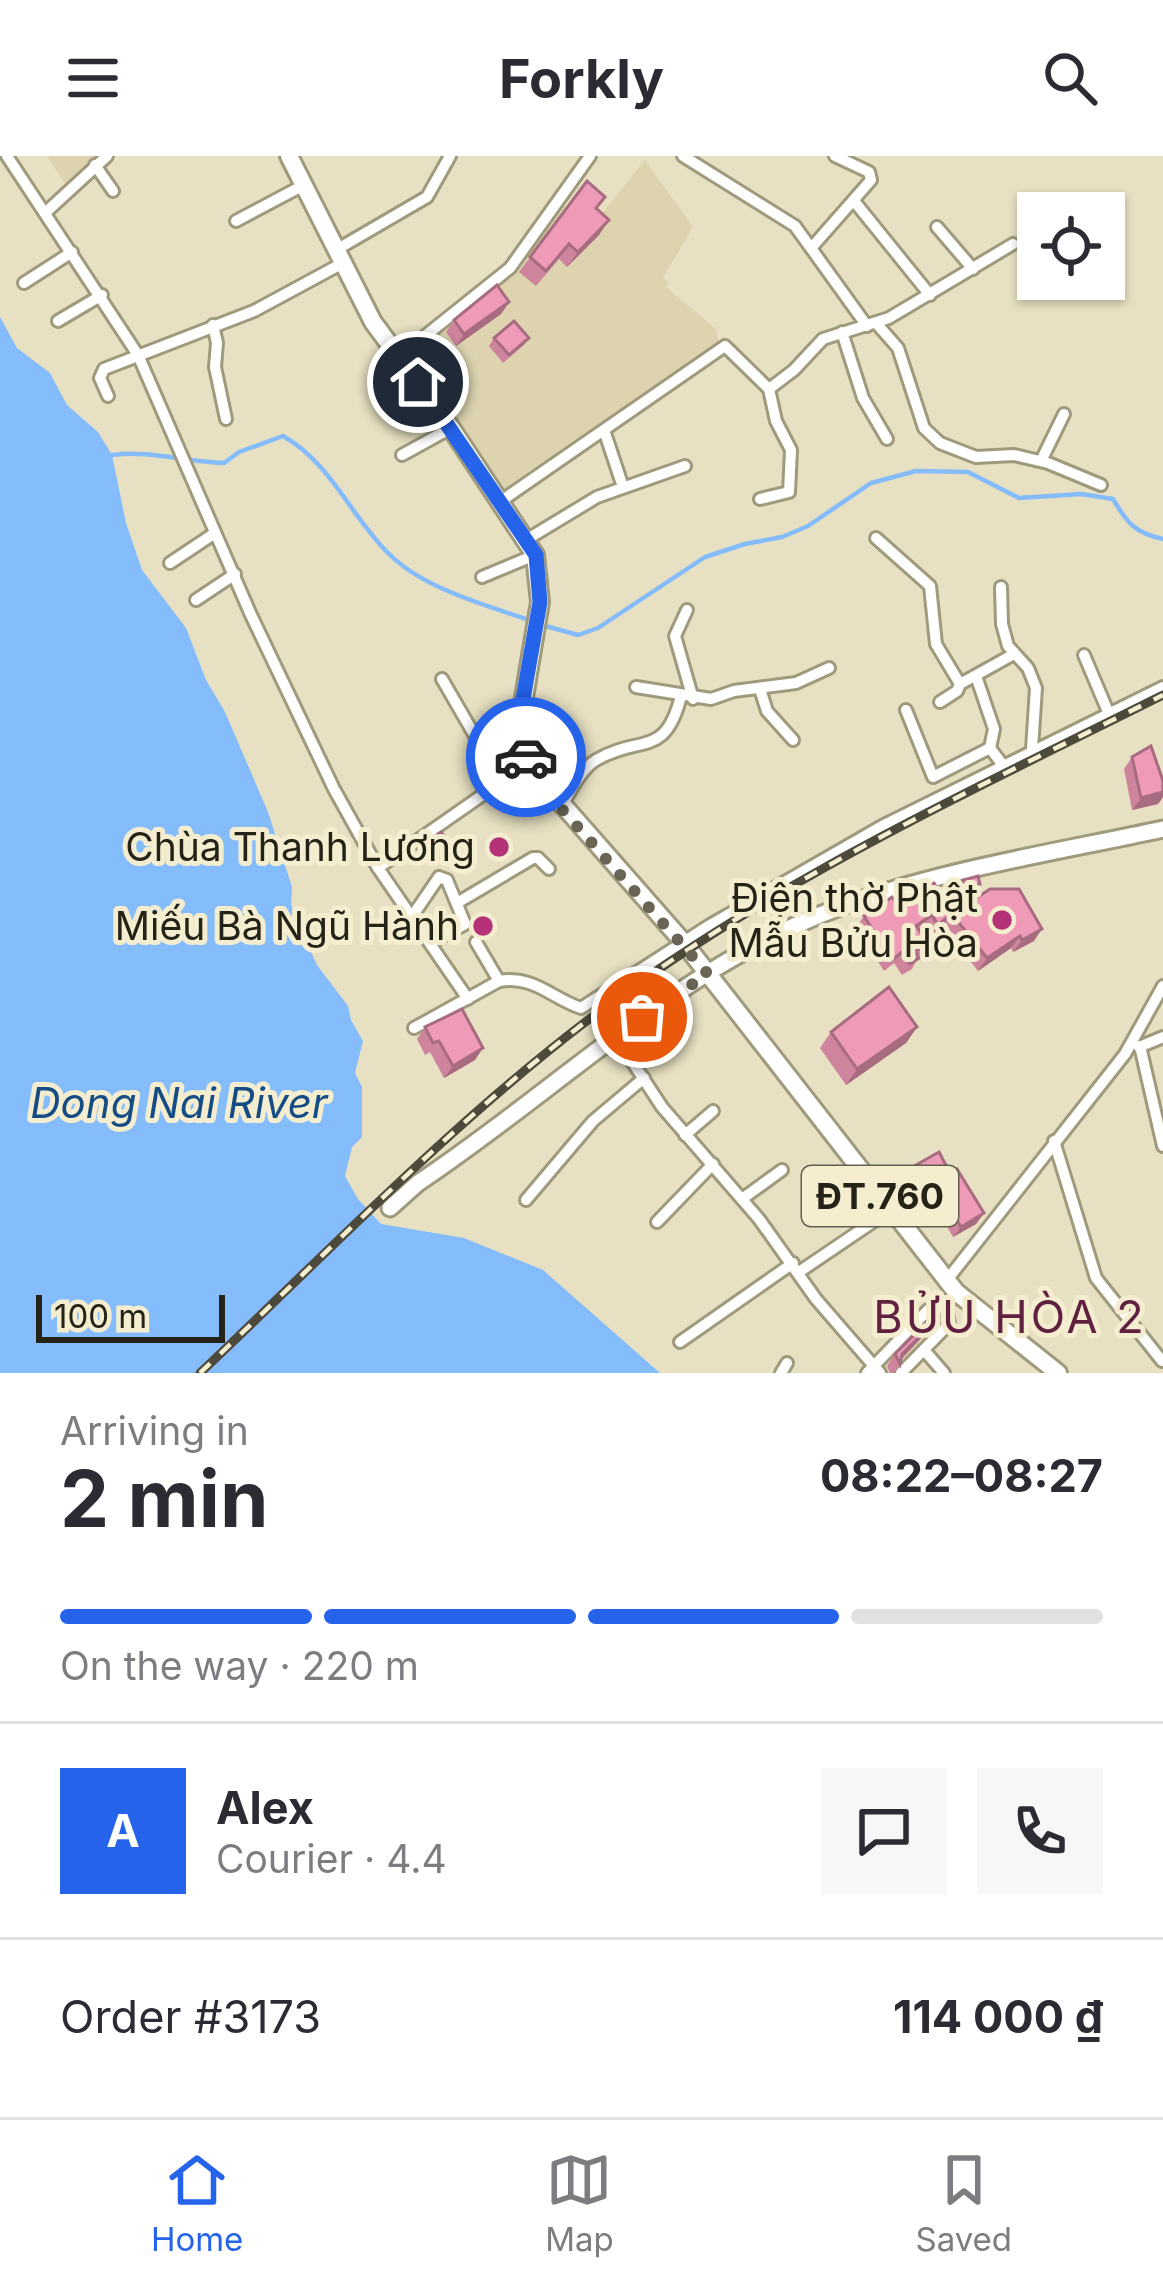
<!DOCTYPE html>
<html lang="en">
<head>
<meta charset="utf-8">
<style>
	body { margin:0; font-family:Inter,sans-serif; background:#f7f7f7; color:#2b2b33; height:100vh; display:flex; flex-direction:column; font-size:45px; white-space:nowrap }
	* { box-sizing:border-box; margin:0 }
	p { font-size:39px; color:#7c7c81 }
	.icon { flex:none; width:66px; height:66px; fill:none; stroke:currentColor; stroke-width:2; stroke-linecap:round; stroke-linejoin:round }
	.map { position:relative; height:1217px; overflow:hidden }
	.drawer { display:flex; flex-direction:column; background:#fff; flex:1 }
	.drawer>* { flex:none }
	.fabs { position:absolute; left:1017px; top:36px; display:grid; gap:24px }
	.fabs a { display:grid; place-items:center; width:108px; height:108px; border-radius:0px; background:#fff; box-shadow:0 3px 9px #0004; font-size:60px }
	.scale { position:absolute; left:36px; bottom:30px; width:189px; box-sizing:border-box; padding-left:12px; border:6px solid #252217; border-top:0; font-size:33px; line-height:42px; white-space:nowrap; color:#252217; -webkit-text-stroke:9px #f4edcf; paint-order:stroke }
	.pin { position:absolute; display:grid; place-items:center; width:102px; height:102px; color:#fff; margin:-51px; border:6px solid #fff; border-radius:50%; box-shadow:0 3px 12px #0007 }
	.courier { position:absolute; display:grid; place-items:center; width:120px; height:120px; margin:-60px; border:9px solid #2563eb; border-radius:50%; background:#fff; color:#222; box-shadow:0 3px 15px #0007 }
	.overview em { font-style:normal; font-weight:700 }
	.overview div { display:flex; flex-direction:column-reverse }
	.overview { display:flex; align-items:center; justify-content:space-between; height:204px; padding:0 60px }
	h1 { font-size:78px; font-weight:700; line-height:90px }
	.bar { display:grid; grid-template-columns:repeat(4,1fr); gap:18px 12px; align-content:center; height:144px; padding:0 60px }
	.bar i { height:15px; border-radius:9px; background:#e1e1e2 }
	.bar .on { background:#2563eb }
	.bar p { grid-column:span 4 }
	.line { display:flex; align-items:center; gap:30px; padding:0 60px; border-top:3px solid #e1e1e2 }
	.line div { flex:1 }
	.round { display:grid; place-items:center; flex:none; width:126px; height:126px; border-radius:0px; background:#f7f7f7 }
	header { display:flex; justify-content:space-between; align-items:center; height:156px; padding:0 60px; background:#fff; font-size:54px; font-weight:700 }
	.dock { display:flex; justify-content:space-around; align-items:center; height:168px; border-top:3px solid #e1e1e2; background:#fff; font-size:33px; color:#7c7c81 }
	.dock a { display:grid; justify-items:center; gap:6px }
	.dock .on { color:#2563eb }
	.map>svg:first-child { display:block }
	.built { fill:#ddd4af }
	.water { fill:#85bcfc }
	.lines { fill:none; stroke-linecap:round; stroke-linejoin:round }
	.stream { stroke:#85bcfc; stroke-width:4.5 }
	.street-casing { stroke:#a09a7d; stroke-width:16 }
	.secondary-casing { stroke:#a09a7d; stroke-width:21 }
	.primary-casing { stroke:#a09a7d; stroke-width:22 }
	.street { stroke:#fff; stroke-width:10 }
	.secondary { stroke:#fff; stroke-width:15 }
	.primary { stroke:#fff; stroke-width:16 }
	.rail-casing { stroke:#4e4a3b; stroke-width:9 }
	.rail { stroke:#f4edcf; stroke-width:4.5; stroke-dasharray:14; stroke-linecap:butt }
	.wall { fill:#ce849d }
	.shaded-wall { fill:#a76c80 }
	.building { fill:#ef9ab7; stroke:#a76c80; stroke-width:3 }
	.done { stroke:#696453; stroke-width:12; stroke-dasharray:0 21.6 }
	.route { stroke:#2563eb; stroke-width:15 }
	.poi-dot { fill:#b63278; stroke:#f4edcf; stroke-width:4.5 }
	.labels { text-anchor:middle; stroke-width:10; stroke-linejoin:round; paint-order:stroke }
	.shield { fill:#f4edcf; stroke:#635f4e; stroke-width:3 }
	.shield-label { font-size:36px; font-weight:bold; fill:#252217 }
	.poi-label { font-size:39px; fill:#252217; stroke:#f4edcf; text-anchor:end }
	.water-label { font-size:42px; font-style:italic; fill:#154c85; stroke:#f4edcf }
	.quarter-label { font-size:45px; letter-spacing:3px; fill:#602040; stroke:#f4edcf }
</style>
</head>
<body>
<header><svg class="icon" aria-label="menu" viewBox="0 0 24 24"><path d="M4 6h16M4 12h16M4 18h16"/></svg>Forkly<svg class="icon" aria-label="search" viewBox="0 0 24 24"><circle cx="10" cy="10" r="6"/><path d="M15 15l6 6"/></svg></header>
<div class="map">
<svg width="1163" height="1217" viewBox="0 0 1163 1217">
	<rect width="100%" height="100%" fill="#e7e0c2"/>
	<g class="built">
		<path d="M47,0H99L66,29Z"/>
		<path d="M645,4L693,71L663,122L669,126L666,131L716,173L719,187L504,337L408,199L512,115L562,47L591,71Z"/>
		<path d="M934,1155H943L946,1166L895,1217H886L880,1210Z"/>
	</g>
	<path class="water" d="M0,161L17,192L50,217L67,249L98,276L112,299L126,367L142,414L186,472L206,524L225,556L268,656L292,731L291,748L297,766L317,809L348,850L351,864L363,885L355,917L362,931V981L352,991L345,1020L358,1043L381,1068L464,1082L543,1114L660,1217H0Z"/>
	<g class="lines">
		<g class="stream">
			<path d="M112,299C151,294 184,306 224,307L239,296L283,280C331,307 351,361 389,398C424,433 486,449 532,465"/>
			<path d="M542,469L578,479L598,472L705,401L745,388L782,381L808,370L871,327L916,315L968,316L1019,342L1081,338L1113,343C1127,367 1135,377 1163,383"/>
		</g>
		<defs>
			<g id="street">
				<path d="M7,0L138,199L251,459L334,633L378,712L468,843"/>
				<path d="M683,0L795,70L867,170"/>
				<path d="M95,9L113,35"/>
				<path d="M854,45L930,139"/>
				<path d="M45,57L107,0"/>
				<path d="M236,65L302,30"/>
				<path d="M937,71L973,113"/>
				<path d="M813,90L871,24L869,16L835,0"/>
				<path d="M336,94L427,41L450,0"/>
				<path d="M24,127L72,96"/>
				<path d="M58,165L102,139"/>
				<path d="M876,167L898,192L924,272L940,287L976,301L1014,299L1048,307L1101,329"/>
				<path d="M213,169L217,187L215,211L226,263"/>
				<path d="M842,176L863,242L887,283"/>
				<path d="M400,200L510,112L590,0"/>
				<path d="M769,233L794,214L823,183L889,162L1013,88"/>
				<path d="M108,240L100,222L104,213L254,155L341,108"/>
				<path d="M604,274L623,331"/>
				<path d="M402,299L451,272"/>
				<path d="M1041,305L1064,258"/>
				<path d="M501,345L725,190L769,233L776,265L791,294L789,336L760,343"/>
				<path d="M876,382L930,430L936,488L960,528L957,535L940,546"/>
				<path d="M526,384L597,341L685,310"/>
				<path d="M170,407L215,377"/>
				<path d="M482,421L535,399"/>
				<path d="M1001,431L1002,468L1008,490L1028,512L1036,532L1032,593"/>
				<path d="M196,444L235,418"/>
				<path d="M687,454L675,480L693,543"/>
				<path d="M1084,499L1109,558"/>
				<path d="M976,520L994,573L990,592L1002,608"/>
				<path d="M442,523L475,580L507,622"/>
				<path d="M960,528L1014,498"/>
				<path d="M636,531L711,543L734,535L796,527L829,512"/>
				<path d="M760,533L767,555L793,584"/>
				<path d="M906,554L933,621L990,592"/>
				<path d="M561,651C570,636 581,613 596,604C641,578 665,603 681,540"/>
				<path d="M378,712L527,608"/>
				<path d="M457,747L533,702H538L549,713"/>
				<path d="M411,762L439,721L447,724L465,768L432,786"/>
				<path d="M476,786L499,825"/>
				<path d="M414,872L499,825C534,819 551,842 581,852L710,769L882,670L1163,531"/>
				<path d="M614,878L662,951L759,1063L816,1143L880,1217"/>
				<path d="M1140,890L1163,990"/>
				<path d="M1139,891L1163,881"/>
				<path d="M685,979L713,955"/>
				<path d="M1054,985L1096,1122L1162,1205"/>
				<path d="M742,1043L782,1014"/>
				<path d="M526,1044L593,965L644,922"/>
				<path d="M657,1066L713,1008"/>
				<path d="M799,1116L892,1053"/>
				<path d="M947,1124L1125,898L1163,830"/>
				<path d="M680,1186L793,1107"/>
				<path d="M924,1194L944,1217"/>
				<path d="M781,1217L787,1207"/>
				<path d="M867,1217L928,1154L946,1150L956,1136"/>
				<path d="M901,1217L949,1168L946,1150"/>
			</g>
			<path id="secondary" d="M390,1052L418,1027C549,940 663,826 810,763C918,717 1048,698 1163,673"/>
			<path id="primary" d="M289,0L373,166L451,272L535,399L540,446L521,559L527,608L684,787L956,1136L1058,1217"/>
		</defs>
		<use href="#street" class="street-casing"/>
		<use href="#secondary" class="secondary-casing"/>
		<use href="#primary" class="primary-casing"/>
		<use href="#street" class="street"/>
		<use href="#secondary" class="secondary"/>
		<use href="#primary" class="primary"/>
		<defs>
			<path id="rail" d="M200,1217C325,1099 447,972 584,867C761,731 965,638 1163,539"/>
		</defs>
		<use href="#rail" class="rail-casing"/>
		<use href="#rail" class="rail"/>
	</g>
	<g class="wall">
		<path d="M587,25L605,41L597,53L599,79L567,111L559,103L536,130L519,116Z"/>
		<path d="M509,146L501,158L456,190L446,176L454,164Z"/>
		<path d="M494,182H529L523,190L503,207L489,190Z"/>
		<path d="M1132,601L1163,625V641L1158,648L1132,654L1124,613Z"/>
		<path d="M425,687L452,690L446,698L432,710L420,695Z"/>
		<path d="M894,744L953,757L1034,785L1013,796L1011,792L978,815L943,770L931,779L925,770L919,774L920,798L912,813L902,819L894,807L884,815L856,771L864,760Z"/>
		<path d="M425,871L475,904L444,922L430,896L425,899L417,883Z"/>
		<path d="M917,871L906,887L846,929L820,892L831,876Z"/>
		<path d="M916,1009L950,1017L984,1057L976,1068L953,1081L927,1036L919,1040L908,1020Z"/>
		<path d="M935,1165L926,1177L902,1203L900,1208L894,1217H890L887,1210L895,1198Z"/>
	</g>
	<g class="shaded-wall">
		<path d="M609,64L599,79L567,111L578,96Z"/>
		<path d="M509,146L501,158L456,190L464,178Z"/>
		<path d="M1163,636V641L1158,648L1132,654L1141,642Z"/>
		<path d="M950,759L943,770L931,779L938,769Z"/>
		<path d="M1042,773L1034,785L1013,796L1022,784Z"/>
		<path d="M1020,780L1011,792L978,815L987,802Z"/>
		<path d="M917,871L906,887L846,929L857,913Z"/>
		<path d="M483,892L475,904L444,922L453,910Z"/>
		<path d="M984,1057L976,1068L953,1081L961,1071Z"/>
		<path d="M935,1165L926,1177L899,1205L902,1198Z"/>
	</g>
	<g class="building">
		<path d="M587,25L605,41L596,52L609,64L578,96L569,88L546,115L530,101Z"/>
		<path d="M497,129L509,146L464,178L454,164Z"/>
		<path d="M514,165L529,182L509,199L494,182Z"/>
		<path d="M1151,590L1163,625V636L1141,642L1132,601Z"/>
		<path d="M441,676L452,690L437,702L425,687Z"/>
		<path d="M978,720L980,728L964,731L963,724Z"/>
		<path d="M934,727L953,757L938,769L932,759L916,770L928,787L915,795L919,802L910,808L902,796L892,804L864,760L892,741L894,744L900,740L904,746Z"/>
		<path d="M990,733H1019L1042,773L1022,784L1020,780L987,802L952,758Z"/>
		<path d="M889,831L917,871L857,913L831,876Z"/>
		<path d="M462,853L483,892L453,910L439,885L433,887L425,871Z"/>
		<path d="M939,996L950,1017L957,1013L984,1057L961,1071L934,1025L927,1029L916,1009Z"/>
		<path d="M931,1162L935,1165L902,1198L900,1208L895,1198Z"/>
	</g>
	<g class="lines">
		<path class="done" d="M526,601L560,651L708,818L642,861"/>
		<path class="route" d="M418,226L536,399L540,446L522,549L526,601"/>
	</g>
	<g class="poi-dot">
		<circle cx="499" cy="691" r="12"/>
		<circle cx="1002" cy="764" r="12"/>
		<circle cx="483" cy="770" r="12"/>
	</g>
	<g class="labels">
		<rect class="shield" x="802" y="1010" width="156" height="60" rx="9"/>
		<g class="shield-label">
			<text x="880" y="1053">ĐT.760</text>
		</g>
		<g class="poi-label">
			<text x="475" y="705">Chùa Thanh Lương</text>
			<text x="978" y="756">Điện thờ Phật<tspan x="978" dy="45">Mẫu Bửu Hòa</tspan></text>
			<text x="459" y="784">Miếu Bà Ngũ Hành</text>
		</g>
		<g class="water-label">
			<text x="179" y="962">Dong Nai River</text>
		</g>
		<g class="quarter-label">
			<text x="1010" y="1177">BỬU HÒA 2</text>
		</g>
	</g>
</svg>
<div class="fabs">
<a><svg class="icon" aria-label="locate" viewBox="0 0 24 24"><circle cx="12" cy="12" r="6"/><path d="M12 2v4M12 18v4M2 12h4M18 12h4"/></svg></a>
</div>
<div class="scale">100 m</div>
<div class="pin" style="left:642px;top:861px;background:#ea580c"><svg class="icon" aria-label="bag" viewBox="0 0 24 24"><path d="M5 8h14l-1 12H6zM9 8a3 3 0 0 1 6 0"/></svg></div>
<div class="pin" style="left:418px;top:226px;background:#1f2937"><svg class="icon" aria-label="home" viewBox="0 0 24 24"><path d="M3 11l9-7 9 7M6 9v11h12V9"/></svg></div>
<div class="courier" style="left:526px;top:601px"><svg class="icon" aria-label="car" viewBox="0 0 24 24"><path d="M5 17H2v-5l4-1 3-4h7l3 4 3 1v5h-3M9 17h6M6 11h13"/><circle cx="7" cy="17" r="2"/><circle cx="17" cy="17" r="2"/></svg></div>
</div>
<section class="drawer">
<div class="overview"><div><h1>2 min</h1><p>Arriving in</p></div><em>08:22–08:27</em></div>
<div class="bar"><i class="on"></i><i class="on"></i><i class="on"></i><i></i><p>On the way · 220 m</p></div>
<div class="line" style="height:216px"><b class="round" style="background:#2563eb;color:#fff">A</b><div><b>Alex</b><p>Courier · 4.4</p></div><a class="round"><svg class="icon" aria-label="chat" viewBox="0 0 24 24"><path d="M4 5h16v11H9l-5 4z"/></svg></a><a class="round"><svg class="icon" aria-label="phone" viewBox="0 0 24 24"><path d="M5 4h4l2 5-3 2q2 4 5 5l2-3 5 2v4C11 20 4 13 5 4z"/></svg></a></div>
<div class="line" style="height:156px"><div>Order #3173</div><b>114 000 ₫</b></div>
</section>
<nav class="dock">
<a class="on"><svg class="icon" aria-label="home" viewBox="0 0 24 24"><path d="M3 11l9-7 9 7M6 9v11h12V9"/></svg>Home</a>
<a><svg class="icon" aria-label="map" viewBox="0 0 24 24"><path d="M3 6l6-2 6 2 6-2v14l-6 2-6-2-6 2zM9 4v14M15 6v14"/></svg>Map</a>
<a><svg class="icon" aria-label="saved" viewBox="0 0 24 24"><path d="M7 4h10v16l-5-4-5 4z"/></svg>Saved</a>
</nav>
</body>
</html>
